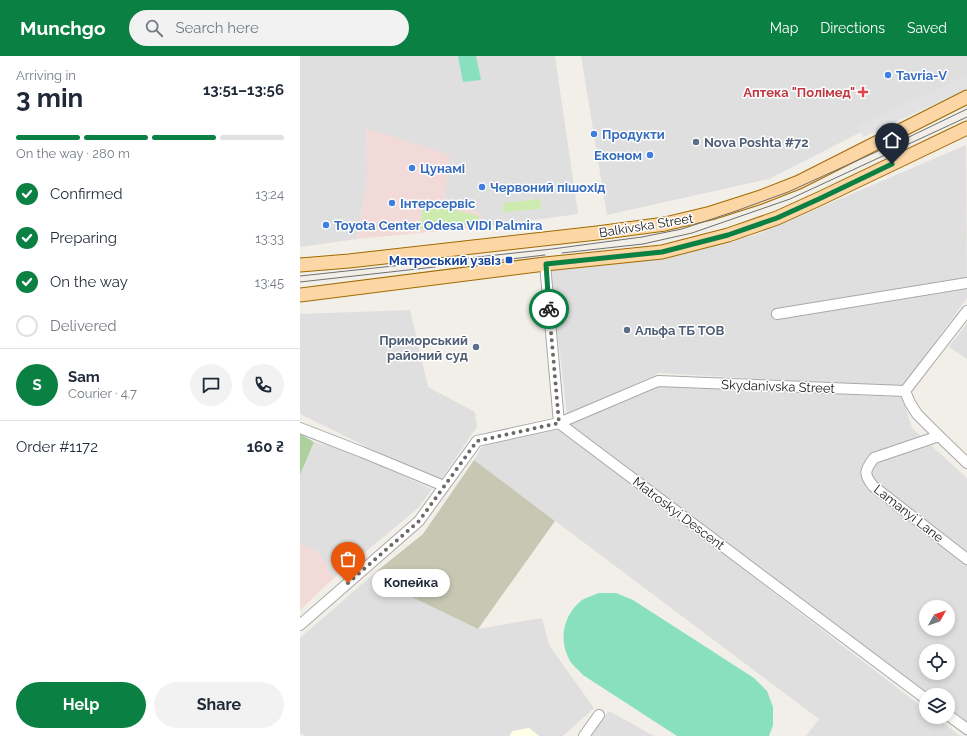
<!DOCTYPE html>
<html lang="en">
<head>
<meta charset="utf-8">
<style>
	body { margin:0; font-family:Raleway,sans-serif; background:#f2f2f3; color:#1f2937; height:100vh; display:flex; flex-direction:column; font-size:15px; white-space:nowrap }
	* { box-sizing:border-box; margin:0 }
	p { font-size:13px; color:#747a83 }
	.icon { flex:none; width:22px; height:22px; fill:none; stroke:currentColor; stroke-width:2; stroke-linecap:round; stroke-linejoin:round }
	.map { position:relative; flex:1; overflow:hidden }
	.side { display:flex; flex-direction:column; background:#fff; width:300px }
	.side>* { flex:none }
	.needle { width:26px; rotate:50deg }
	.controls { position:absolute; left:619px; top:544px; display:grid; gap:8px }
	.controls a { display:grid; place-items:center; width:36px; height:36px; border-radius:50%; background:#fff; box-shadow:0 2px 6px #0003; font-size:20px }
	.pin { position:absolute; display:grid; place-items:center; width:34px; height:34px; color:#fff; margin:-41px -17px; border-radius:50% 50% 50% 0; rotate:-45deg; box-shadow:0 0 4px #0007 }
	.pin .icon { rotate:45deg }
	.courier { position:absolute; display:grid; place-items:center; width:40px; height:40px; margin:-20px; border:3px solid #0b8043; border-radius:50%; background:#fff; color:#222; box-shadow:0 1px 5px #0007 }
	.bubble { position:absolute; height:28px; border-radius:14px; background:#fff; box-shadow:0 2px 6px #0003; font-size:13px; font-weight:700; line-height:28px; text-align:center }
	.headline em { font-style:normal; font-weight:700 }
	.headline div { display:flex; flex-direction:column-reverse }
	.headline { display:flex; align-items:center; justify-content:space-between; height:68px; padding:0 16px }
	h1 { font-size:26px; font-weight:700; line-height:30px }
	.bar { display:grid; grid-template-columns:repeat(4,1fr); gap:6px 4px; align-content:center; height:48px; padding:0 16px }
	.bar i { height:5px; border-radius:3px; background:#e0e1e3 }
	.bar .selected { background:#0b8043 }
	.bar p { grid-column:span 4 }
	.line { display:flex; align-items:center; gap:10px; padding:0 16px; border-top:1px solid #e0e1e3 }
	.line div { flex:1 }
	.round { display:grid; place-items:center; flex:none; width:42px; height:42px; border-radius:21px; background:#f2f2f3 }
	ol { padding:0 16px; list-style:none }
	li { display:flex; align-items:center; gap:12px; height:44px }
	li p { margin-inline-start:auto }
	li .icon { padding:4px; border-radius:50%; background:#0b8043; color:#fff; stroke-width:4 }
	li:last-child { color:#747a83 }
	li i { width:22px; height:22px; border:2px solid #e0e1e3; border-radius:50% }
	.cta { display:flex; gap:8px; margin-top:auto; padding:8px 16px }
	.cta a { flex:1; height:46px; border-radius:24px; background:#0b8043; color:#fff; font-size:16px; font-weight:700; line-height:46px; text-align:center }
	.cta a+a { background:#f2f2f3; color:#1f2937 }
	header { display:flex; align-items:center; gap:24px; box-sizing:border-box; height:56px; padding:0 20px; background:#0b8043; color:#fff }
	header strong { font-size:19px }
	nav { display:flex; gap:22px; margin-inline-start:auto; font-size:14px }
	.search { width:280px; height:36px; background:#f2f2f3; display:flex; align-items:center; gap:10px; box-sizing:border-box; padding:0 14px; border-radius:22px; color:#747a83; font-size:15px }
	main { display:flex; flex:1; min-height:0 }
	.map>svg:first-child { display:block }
	.residential { fill:#e0dfdf; fill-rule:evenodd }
	.commercial { fill:#f2dad9 }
	.education { fill:#ffffe5 }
	.construction { fill:#c7c7b4 }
	.grass { fill:#cdebb0 }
	.forest { fill:#add19e }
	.pitch { fill:#88e0be }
	.parking { fill:#e2e2e2 }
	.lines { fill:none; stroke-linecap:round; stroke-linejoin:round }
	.minor-casing { stroke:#a9a9a9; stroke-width:12 }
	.major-casing { stroke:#a06b00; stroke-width:15 }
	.minor { stroke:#fff; stroke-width:10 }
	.major { stroke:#fcd6a4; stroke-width:13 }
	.tram { stroke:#707070; stroke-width:1 }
	.done { stroke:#6b6a68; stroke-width:4; stroke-dasharray:0 7.2 }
	.route { stroke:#0b8043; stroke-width:5 }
	.shop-dot { fill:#3f7fe0; stroke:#fff; stroke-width:1.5 }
	.health-dot { fill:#e0444e; stroke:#fff; stroke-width:1.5 }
	.service-dot { fill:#5c6f8a; stroke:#fff; stroke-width:1.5 }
	.transit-dot { fill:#1a4fb4; stroke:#fff; stroke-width:1.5 }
	.labels { text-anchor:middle; stroke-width:3; stroke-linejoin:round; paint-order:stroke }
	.shop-label { font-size:13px; font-weight:bold; fill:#366cbe; stroke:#fff; text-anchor:start }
	.health-label { font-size:13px; font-weight:bold; fill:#be3a42; stroke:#fff; text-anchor:end }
	.service-label { font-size:13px; font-weight:bold; fill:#4e5e75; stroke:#fff; text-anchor:start }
	.street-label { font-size:13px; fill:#222; stroke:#fff }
	.transit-label { font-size:13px; font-weight:bold; fill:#164399; stroke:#fff; text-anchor:end }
</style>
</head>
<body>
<header>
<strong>Munchgo</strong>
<div class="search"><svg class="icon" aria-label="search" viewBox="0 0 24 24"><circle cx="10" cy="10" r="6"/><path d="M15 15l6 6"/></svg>Search here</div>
<nav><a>Map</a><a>Directions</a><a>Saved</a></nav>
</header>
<main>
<section class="side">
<div class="headline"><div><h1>3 min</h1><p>Arriving in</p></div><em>13:51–13:56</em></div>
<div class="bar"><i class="selected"></i><i class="selected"></i><i class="selected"></i><i></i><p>On the way · 280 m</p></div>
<ol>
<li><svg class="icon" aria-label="check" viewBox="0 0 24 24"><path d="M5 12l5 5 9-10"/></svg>Confirmed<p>13:24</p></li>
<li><svg class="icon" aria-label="check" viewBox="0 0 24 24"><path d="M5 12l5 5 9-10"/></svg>Preparing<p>13:33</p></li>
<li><svg class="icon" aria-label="check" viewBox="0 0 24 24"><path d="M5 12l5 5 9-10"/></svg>On the way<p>13:45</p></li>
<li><i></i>Delivered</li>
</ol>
<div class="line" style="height:72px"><b class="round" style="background:#0b8043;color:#fff">S</b><div><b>Sam</b><p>Courier · 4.7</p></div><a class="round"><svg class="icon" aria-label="chat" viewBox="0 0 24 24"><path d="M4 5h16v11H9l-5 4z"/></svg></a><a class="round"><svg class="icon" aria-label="phone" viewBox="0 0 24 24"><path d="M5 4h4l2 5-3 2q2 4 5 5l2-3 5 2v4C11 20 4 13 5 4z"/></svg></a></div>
<div class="line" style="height:52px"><div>Order #1172</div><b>160 ₴</b></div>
<div class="cta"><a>Help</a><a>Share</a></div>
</section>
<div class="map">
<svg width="667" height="680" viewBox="0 0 667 680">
	<rect width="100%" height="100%" fill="#f2efe9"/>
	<g class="residential">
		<path d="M0,0H255L278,158L182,171V158L144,145L67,72V125L57,183L0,191Z"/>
		<path d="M281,0H667V22L469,123L307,159Z"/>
		<path d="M666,89L667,242L602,331L359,317L267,359L250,213L366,202L458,178Z"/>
		<path d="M110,254L128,331L175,356L177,371L141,423L88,401L0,358V258Z"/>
		<path d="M667,267V303L649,291Z"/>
		<path d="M362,330L602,341L612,372L667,422V680H665L641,661H648V639H626V649L264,368ZM626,551H648V573H626ZM626,595H648V617H626Z"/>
		<path d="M260,372L626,654V661H636L660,680H506L519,663L174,404L183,389Z"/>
		<path d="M14,386L51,396L132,433L118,452L34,522L18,496L0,488V419Z"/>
		<path d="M77,515L88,529L178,573L242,562L249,589L294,652L263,680H239L229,672L213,675L209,680H6L0,677V582Z"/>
		<path d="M309,655L354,680H290Z"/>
	</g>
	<g class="commercial">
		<path d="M66,72L150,99L144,145L182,158V171L57,183L67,125Z"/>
		<path d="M0,488L18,496L34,522L0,554Z"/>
	</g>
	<path class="education" d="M229,672L239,680H209L213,675Z"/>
	<path class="construction" d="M174,404L255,465L178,573L87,529L77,515L123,478Z"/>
	<g class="grass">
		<path d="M240,143L241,153L203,156V147Z"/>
		<path d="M123,149L133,151L141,150L179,160L178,168L120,173Z"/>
	</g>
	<path class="forest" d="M0,378L14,386L0,419Z"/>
	<g class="pitch">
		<path d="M158,0H176L181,24L163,26Z"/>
		<path d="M299,537H316L333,544L454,622L467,635L473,651V669L469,680H377L283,619C279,614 273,610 270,605C258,584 263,559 282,544C287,541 294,539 299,537Z"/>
	</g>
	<path class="parking" d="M667,19V33L563,81L558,70Z"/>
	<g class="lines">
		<defs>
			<g id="minor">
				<path d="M245,208L259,367L626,643"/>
				<path d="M477,258L667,227"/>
				<path d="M605,335L667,255"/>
				<path d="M605,335L610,347L617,358L639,380L667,407"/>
				<path d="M0,372L62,396L144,430"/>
				<path d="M639,380L574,402C565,414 563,418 573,430L667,503"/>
				<path d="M0,569L119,465L177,385L259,367L358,325L605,335"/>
				<path d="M648,659L667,673"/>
				<path d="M284,680L299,659"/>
			</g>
			<g id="major">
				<path d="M0,209L49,205L297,177L365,168L411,157L461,141L499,126L667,41"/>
				<path d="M0,239L245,208L362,196L428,179L477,162L521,142L667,72"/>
			</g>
		</defs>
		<use href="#minor" class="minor-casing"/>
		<use href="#major" class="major-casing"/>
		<use href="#minor" class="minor"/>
		<use href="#major" class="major"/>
		<g class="tram">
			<path d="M262,197L343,188L392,177L490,143L667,61"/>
			<path d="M177,207L245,199"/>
			<path d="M0,220L252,193L342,181L382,173L436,155L488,136L609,81L667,53"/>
			<path d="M0,226L135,211"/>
		</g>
	</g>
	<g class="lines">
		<path class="done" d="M48,527L119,465L177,385L259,367L249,253"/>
		<path class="route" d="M249,253L246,208L362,196L428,179L477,162L521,142L592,108"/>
	</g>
	<g class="shop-dot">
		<circle cx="588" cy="19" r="4"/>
		<circle cx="294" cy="78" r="4"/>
		<circle cx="350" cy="99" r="4"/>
		<circle cx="112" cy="112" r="4"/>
		<circle cx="182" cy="131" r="4"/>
		<circle cx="92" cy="147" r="4"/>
		<circle cx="26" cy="169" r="4"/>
	</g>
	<path class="health-dot" d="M561 30h4v4h4v4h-4v4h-4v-4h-4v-4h4z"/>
	<g class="service-dot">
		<circle cx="396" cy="86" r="4"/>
		<circle cx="327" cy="274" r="4"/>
		<circle cx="176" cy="291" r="4"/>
	</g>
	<rect class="transit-dot" x="205" y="200" width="8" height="8" rx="2"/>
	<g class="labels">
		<g class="shop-label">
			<text x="596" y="24">Tavria-V</text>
			<text x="302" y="83">Продукти</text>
			<text x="342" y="104" text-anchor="end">Економ</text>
			<text x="120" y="117">Цунамі</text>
			<text x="190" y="136">Червоний пішохід</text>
			<text x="100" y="152">Інтерсервіс</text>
			<text x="34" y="174">Toyota Center Odesa VIDI Palmira</text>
		</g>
		<g class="health-label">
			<text x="555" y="41">Аптека "Полімед"</text>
		</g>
		<g class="service-label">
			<text x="404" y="91">Nova Poshta #72</text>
			<text x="335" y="279">Альфа ТБ ТОВ</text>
			<text x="168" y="289" text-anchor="end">Приморський<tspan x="168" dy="15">районий суд</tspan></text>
		</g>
		<g class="street-label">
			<text transform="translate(346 169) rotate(-9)" y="5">Balkivska Street</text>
			<text transform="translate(478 330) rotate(2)" y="5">Skydanivska Street</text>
			<text transform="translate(379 457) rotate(37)" y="5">Matroskyi Descent</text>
			<text transform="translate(609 457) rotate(38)" y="5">Lamanyi Lane</text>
		</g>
		<g class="transit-label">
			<text x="201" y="209">Матроський узвіз</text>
		</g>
	</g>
</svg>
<div class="controls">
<a><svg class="needle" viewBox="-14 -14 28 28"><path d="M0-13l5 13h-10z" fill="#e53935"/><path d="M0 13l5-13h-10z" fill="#747a83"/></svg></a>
<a><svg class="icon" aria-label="locate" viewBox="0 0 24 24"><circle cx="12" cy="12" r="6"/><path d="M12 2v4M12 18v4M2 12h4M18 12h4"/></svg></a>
<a><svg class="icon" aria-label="layers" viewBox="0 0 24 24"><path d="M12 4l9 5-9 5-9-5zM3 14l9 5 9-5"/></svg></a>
</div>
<div class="pin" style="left:48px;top:527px;background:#ea580c"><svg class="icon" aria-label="bag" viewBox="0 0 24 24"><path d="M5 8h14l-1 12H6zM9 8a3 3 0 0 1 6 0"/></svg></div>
<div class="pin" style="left:592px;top:108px;background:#1f2937"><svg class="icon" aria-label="home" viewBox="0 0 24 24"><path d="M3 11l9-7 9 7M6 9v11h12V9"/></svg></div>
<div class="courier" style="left:249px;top:253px"><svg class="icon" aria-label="bike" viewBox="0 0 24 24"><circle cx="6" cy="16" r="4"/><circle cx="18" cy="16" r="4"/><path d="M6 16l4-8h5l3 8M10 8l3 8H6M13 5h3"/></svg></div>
<div class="bubble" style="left:72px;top:513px;width:78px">Копейка</div>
</div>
</main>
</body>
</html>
